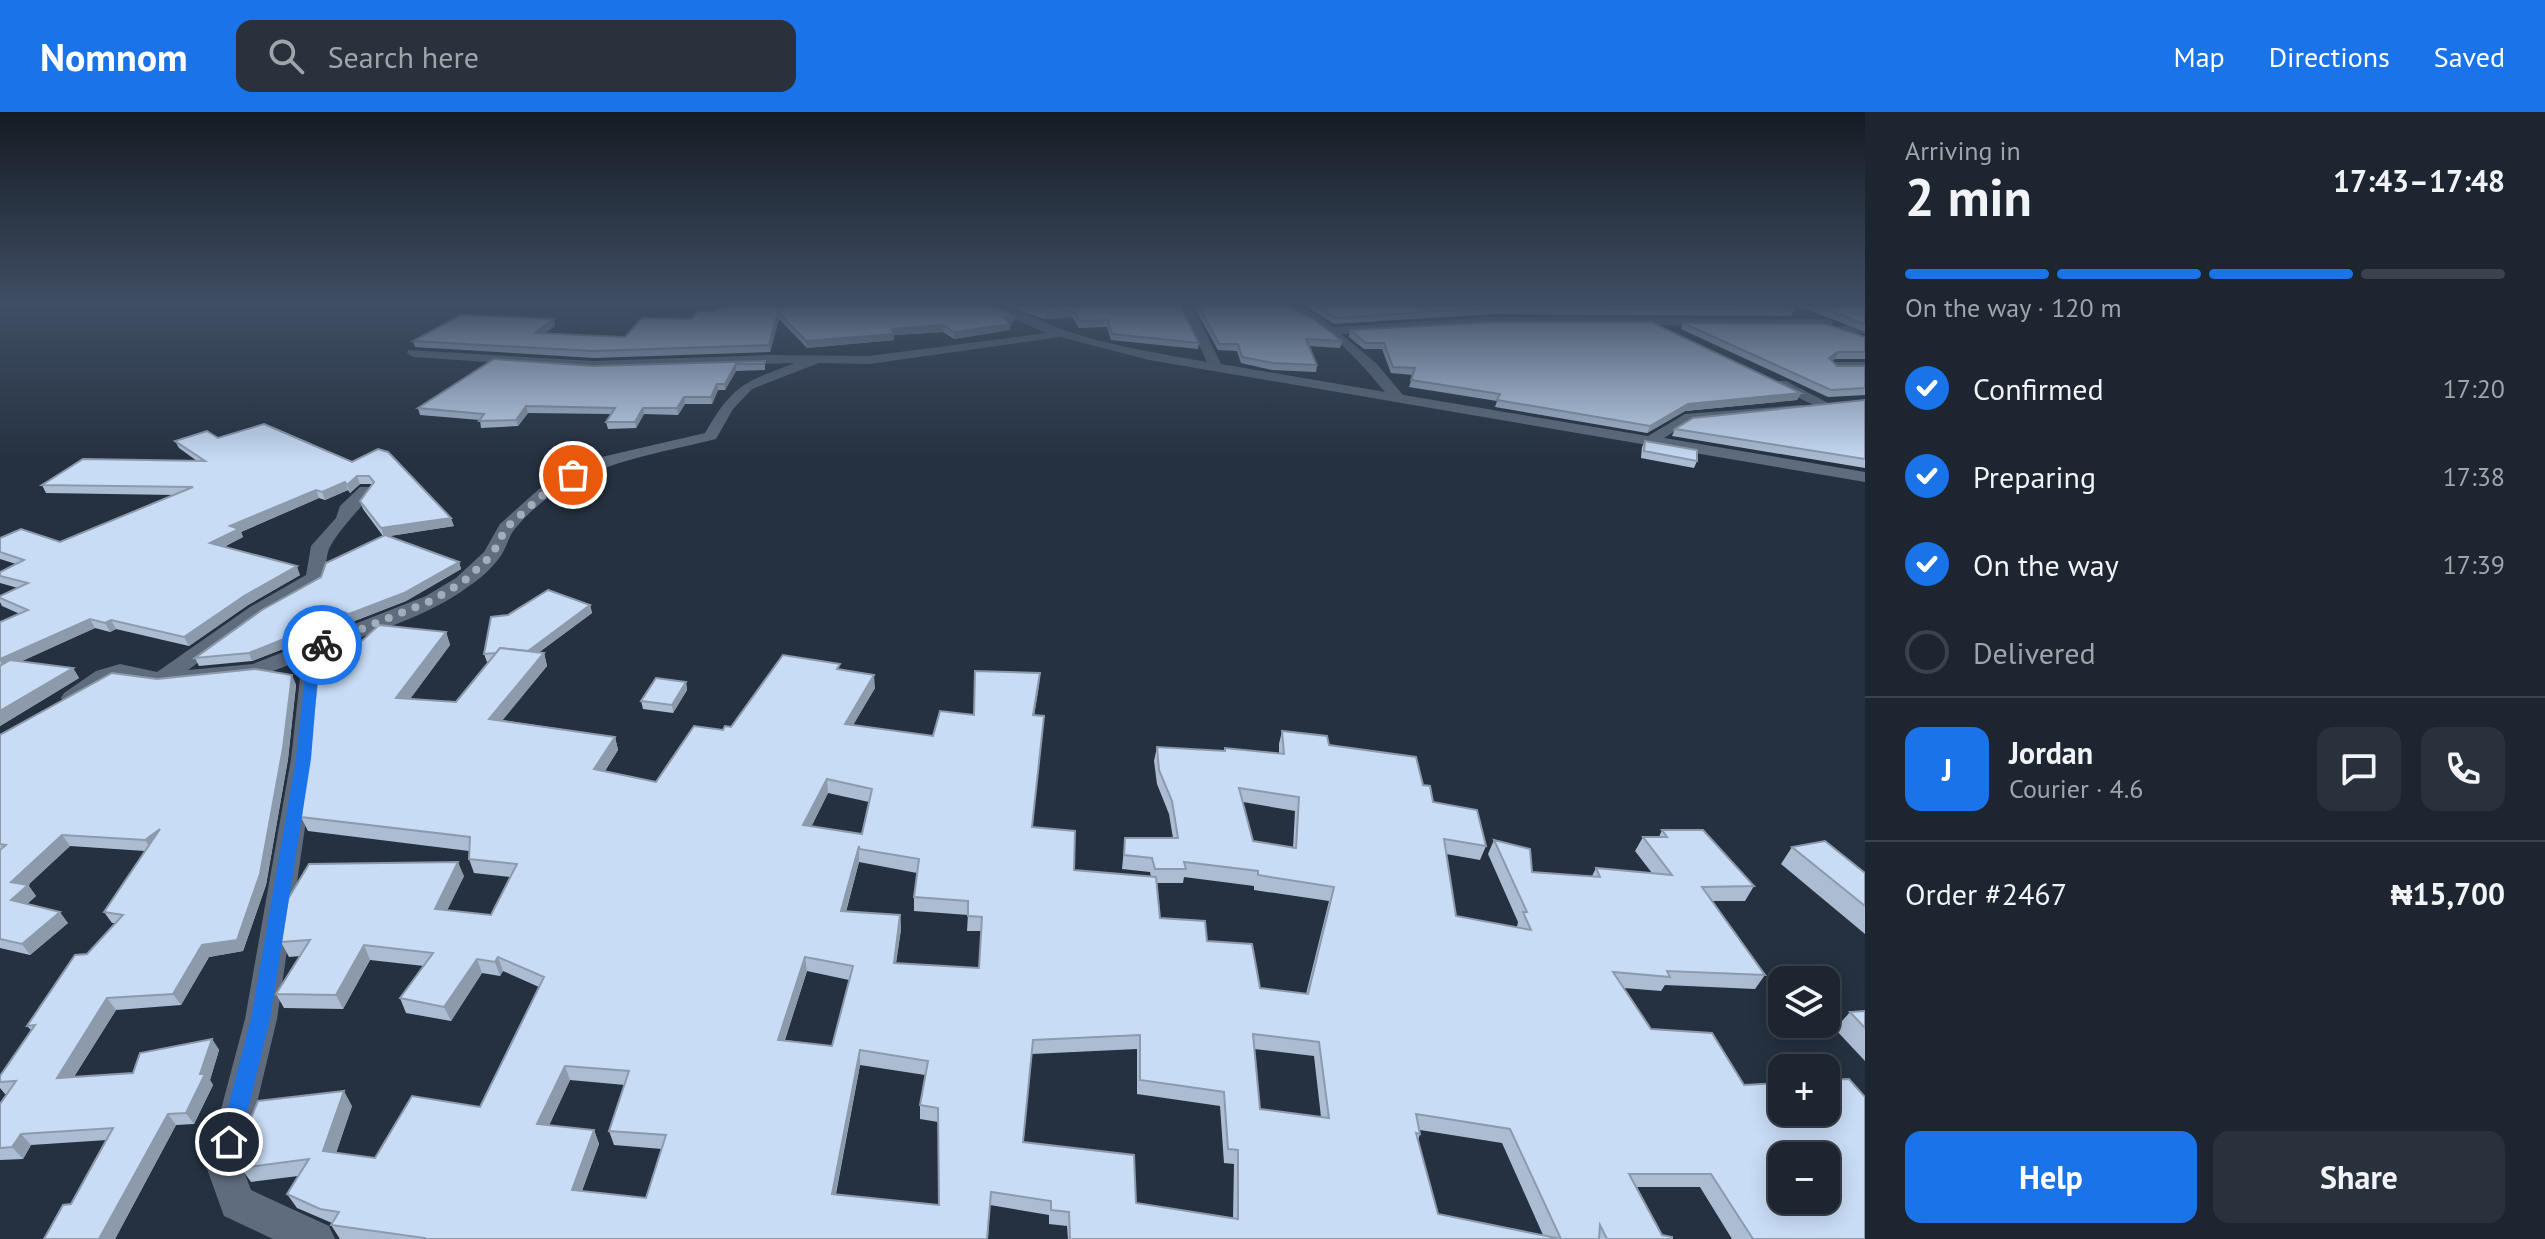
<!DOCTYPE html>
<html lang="en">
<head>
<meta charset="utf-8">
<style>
	body { margin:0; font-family:"PT Sans",sans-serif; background:#29313c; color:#f1f3f6; height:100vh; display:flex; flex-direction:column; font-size:30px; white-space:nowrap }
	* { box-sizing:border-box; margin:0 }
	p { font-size:26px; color:#a0a5ab }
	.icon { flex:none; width:44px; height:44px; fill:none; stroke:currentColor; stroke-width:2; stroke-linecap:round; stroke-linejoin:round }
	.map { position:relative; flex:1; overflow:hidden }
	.drawer { display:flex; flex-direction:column; background:#1c2530; width:680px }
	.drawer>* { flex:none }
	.controls { position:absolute; left:1768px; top:854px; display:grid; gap:16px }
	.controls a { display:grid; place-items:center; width:72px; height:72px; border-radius:16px; background:#1c2530; box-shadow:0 4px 20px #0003,0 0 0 2px #3a424c; font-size:40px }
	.pin { position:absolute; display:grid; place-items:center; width:68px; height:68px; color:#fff; margin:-34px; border:4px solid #fff; border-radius:50%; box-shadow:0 2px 8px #0007 }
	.courier { position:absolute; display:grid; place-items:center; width:80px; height:80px; margin:-40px; border:6px solid #1a73e8; border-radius:50%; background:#fff; color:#222; box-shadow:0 2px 10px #0007 }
	.head em { font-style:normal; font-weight:700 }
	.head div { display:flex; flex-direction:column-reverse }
	.head { display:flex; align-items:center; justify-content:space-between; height:136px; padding:0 40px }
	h1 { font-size:52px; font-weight:700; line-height:60px }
	.bar { display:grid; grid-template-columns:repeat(4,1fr); gap:12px 8px; align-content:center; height:96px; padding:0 40px }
	.bar i { height:10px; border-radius:6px; background:#3a424c }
	.bar .selected { background:#1a73e8 }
	.bar p { grid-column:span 4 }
	.line { display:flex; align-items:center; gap:20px; padding:0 40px; border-top:2px solid #3a424c }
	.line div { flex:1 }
	.round { display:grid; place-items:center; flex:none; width:84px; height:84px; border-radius:16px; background:#29313c }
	ol { padding:0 40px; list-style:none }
	li { display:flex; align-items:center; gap:24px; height:88px }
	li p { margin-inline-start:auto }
	li .icon { padding:8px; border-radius:50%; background:#1a73e8; color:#fff; stroke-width:4 }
	li:last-child { color:#a0a5ab }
	li i { width:44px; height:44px; border:4px solid #3a424c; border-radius:50% }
	.cta { display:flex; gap:16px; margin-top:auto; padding:16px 40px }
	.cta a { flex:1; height:92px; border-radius:16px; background:#1a73e8; color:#fff; font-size:32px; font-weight:700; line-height:92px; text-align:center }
	.cta a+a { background:#29313c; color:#f1f3f6 }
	header { display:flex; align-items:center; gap:48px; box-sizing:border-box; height:112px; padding:0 40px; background:#1a73e8; color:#fff }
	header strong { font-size:38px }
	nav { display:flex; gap:44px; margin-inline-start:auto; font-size:28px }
	.search { width:560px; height:72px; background:#29313c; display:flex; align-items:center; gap:20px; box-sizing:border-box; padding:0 28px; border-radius:16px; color:#a0a5ab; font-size:30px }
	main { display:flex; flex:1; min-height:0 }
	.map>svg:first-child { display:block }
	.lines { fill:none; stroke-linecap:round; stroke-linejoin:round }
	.minor { fill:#5f6c7e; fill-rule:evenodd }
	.wall { fill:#acbdd3; fill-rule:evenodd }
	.shaded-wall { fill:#8c9aac }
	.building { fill:#c8dcf5; stroke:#8c9aac; stroke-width:2; fill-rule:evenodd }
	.route { fill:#1a73e8 }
	.done { stroke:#a4aeba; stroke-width:8; stroke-dasharray:0 14.4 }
</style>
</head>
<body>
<header>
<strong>Nomnom</strong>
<div class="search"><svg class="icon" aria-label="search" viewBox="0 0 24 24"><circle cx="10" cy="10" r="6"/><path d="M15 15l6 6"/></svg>Search here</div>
<nav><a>Map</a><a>Directions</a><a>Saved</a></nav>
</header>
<main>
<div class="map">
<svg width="1865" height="1127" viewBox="0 0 1865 1127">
	<rect width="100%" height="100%" fill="#253140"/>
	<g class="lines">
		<g class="minor">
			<path d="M984,193C1013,192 1045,213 1073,221C1117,235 1162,242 1207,250L1180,193H1192L1221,252L1385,280C1363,253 1334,222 1304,204C1297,199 1288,198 1281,193C1304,193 1316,201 1333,215L1494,205L1828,207L1834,211L1832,214L1494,213L1341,222L1376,251L1403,283L1648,324L1685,302L1802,293L1804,296L1797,300L1689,310L1664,326L1865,360V370L1149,248L1060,225L869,252L819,251L752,277L733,297L716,327C641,346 567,353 514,418C508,426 506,437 500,445C493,455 480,467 469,474C428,505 372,520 324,539L315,647L277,907L242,1054L251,1078L329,1114L335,1127H273L224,1104L206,1054L245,907L291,647L302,548L257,565L162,574L120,566L72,593L64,591L61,586L64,581L96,559L120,552L157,560L250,495L306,463L311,434L336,406L340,394L360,375H372L374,379C361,396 342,414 331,433C324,444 328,459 322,470L264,503L188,558L253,552L426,484L456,466L484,440L500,412L539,377L567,360L593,347L705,321C733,272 745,270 795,251L594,257L413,245L407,241L408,238L594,249L769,243L869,244L1046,221Z"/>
			<path d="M1843,214H1865V222L1839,221V215Z"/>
			<path d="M1835,250H1865V258L1830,257L1828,254Z"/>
			<path d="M1776,269H1786L1834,294L1827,298L1822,297L1776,275Z"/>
		</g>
	</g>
	<g class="wall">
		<path d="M1002,193H1180L1199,231L1198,237L1111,228L1107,215L1079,216L1072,205L1045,207Z"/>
		<path d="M1193,193H1287L1342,229L1340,236L1309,234L1317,253L1316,260L1272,258L1241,251L1237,239L1218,238Z"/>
		<path d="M1296,193H1784L1794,198L1791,204L1494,202L1334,212L1304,193Z"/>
		<path d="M1796,193H1865V220Z"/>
		<path d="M698,199L1015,204L1014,210H1009L1010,218L954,227L943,220L894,223V228L807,236L779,207L770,240L594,246L415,235L413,229L554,207L555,214L545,221L625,225L692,207Z"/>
		<path d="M1683,211L1865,225V247H1835L1832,249L1837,254H1865V283L1828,285L1681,217Z"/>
		<path d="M1350,218L1801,281L1797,288L1685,299L1647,321L1495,295L1497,289L1409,275L1413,263L1391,261L1382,237H1364L1349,225Z"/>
		<path d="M765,249V258L736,259L725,278H718L712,292H685L678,303L644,302L636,316L608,317L606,310L611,302L528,301L518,314L481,316L480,308L420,303L418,296L593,254Z"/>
		<path d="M1865,288V356L1672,324L1675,317Z"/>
		<path d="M218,326L352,350L454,414L389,424L459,450L461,457L406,489L352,510L328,502L288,535L252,549L199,554L195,546L383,424L363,397L360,389L372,372H360L350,381L348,378L325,388L319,386L241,420L243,425L224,435L300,463L248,493L189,534L116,517L110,520L95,516L21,549L73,556L79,566L0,614V510L20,502L2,494L0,490V484L18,476L0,471V460L16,452L0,447V426L60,430L175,383L46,381L42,373L197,349L179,336L175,329Z"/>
		<path d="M1645,329L1697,349L1694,356L1641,346L1642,335Z"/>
		<path d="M590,493L592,501L538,541H544L547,554L502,608L615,625L618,638L605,659L656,670L723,618L841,558L875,576L853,613L933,624L974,603L1040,561L1034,603L1033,715L1074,758L1151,765L1150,760L1122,757L1125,726H1173L1169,702L1157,672L1154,649L1157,635L1224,639L1225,636L1279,641V632L1282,619L1329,633L1423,673L1433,690L1486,734L1480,748L1446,742L1456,804L1517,815L1518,810L1488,742L1494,728L1532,760L1592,764L1596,756L1652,761L1635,739L1643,725H1659L1662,718L1754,774L1745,789H1712L1765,863L1755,877L1665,873L1661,879L1624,876L1651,917L1744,973L1865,1127H1732L1700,1075H1637L1662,1123L1672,1127H1068L1067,1114L1049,1112V1103L990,1093L988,1127H340L331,1113L332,1111L297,1096L287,1082L298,1064L251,1070L241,1056L352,994L336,1041L375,1046L480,995L539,875L503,859L500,864L482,861L451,909L406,901L400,886L424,854L370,848L343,897L284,896L276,882L300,844L289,845L281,830L464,764L447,798L491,803L510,765L474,761L469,747V739L308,719L301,705L323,565L446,520L450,533L410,587L456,590L489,549L487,550L484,542ZM828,681L869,690L862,722L811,715ZM1243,690L1295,699L1293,736L1253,729ZM859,750L917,761L914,785V799L968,803L967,819H981L979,856L896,851L901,817L900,803L846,800ZM1184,765L1254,774V778L1329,789L1306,882L1260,876L1207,829L1160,806L1157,771H1183ZM807,859L849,868L832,934L785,928ZM1137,937V982L1220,994L1224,1051L1234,1052L1233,1106L1136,1091L1023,1030L1032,942ZM1254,937L1314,944L1321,1005L1260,997ZM860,953L925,963L920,993V1007L938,1010V1093L836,1082ZM570,968L625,973L609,1019L614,1033L662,1037L646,1086L582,1079L599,1032L594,1018L549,1013ZM1420,1018L1502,1031L1543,1123L1438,1102L1418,1028L1420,1022Z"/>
		<path d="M292,563L296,573L288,647L266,773L243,839L209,845L181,893L116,898L74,965L133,961L212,927L219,938L210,968L213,973L194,1012L176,1013L115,1127H44L71,1092L107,1028L31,1033L23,1047L0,1048V992L7,982H5L0,976V964L31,918L27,914L87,842L115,811H112L104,800L145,739L70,734L28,773L36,784L27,792L68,811L30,843L0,836V623L157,567Z"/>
		<path d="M686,570L687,578L673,601L643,597L641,589Z"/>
		<path d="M1792,735L1865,761V822L1781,752Z"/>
		<path d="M1865,899V949L1835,917L1850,900Z"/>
	</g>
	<g class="shaded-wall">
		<path d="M1073,199L1072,205L1045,207L1046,201Z"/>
		<path d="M778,200L779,207L770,240L769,233Z"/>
		<path d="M1015,204L1014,210L1002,211L1003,205Z"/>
		<path d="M554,207L555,214L537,227L535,221Z"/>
		<path d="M1011,212L1010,218L954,227V220Z"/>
		<path d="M943,213V220L894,223V228L807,236L806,229L892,217Z"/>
		<path d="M1838,240L1835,247L1825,253L1829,246Z"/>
		<path d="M736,252V259L725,278V272Z"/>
		<path d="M717,272L718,278L712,292L711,285Z"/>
		<path d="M1801,281L1797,288L1685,299L1647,321L1650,314L1688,292Z"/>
		<path d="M684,285L685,292L678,303L677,296Z"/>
		<path d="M526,294L528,301L518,314L516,308Z"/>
		<path d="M643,296L644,302L636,316L635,310Z"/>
		<path d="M357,364L360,372L350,381L347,373Z"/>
		<path d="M345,370L348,378L325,388L322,380Z"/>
		<path d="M316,378L319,386L241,420L243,425L214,439L210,431L230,414Z"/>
		<path d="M451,406L454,414L384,425L381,416Z"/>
		<path d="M459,450L461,457L406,489L352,510L349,502Z"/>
		<path d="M297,454L300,463L248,493L189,534L184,525L244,484Z"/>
		<path d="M590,493L592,501L530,547L528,539Z"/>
		<path d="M325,494L328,502L288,535L252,549L249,541Z"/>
		<path d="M90,507L95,516L5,557L0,549V547Z"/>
		<path d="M111,508L116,517L110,520L105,511Z"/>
		<path d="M446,520L450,533L401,599L396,586Z"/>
		<path d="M544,541L547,554L493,620L489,607Z"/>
		<path d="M73,556L79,566L0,614V599Z"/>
		<path d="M1040,561L1039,574L1032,617L1033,603Z"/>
		<path d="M292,563L296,573L288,647L266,773L243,839L209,845L181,893L173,882L202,833Z"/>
		<path d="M874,563L875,576L846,625L845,612Z"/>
		<path d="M686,570L687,578L673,601L672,593Z"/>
		<path d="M615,625L618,638L597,670L594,657Z"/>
		<path d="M827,667L828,681L805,727L803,713Z"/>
		<path d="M160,717L152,739L145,728Z"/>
		<path d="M62,723L70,734L28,773L36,784L19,799L11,788V770Z"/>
		<path d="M859,737V750L842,813L841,799Z"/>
		<path d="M458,750L464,764L441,811L435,797Z"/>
		<path d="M60,800L68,811L30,843L22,832Z"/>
		<path d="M900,803L901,817L894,865V851Z"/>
		<path d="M364,833L370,848L343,897L336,883Z"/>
		<path d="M498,845L503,859L500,864L495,850Z"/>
		<path d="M805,845L807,859L780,942L778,928Z"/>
		<path d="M477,847L482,861L451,909L444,895Z"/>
		<path d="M107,886L116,898L66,977L57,966Z"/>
		<path d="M212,927L219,938L210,968L213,973L194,1012L186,1001Z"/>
		<path d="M860,938V953L833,1095L832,1082Z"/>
		<path d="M565,954L570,968L543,1027L537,1012Z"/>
		<path d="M344,979L352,994L332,1053L323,1039Z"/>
		<path d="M168,1002L176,1013L115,1127H99Z"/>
		<path d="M594,1018L599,1032L577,1092L572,1078Z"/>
		<path d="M21,1022L31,1033L23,1047L12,1035Z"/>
	</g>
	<g class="building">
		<path d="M722,193H991L1015,204L1003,205L1011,212L954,220L943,213L892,217L894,222L806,229L778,200L769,233L593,239L413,229L461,203L554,207L535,221L625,225L642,206L692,207L698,199H716Z"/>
		<path d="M1020,193H1180L1199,231L1112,222L1108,208L1080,209L1073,199L1046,201Z"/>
		<path d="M1198,193H1287L1315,208L1342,229L1306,227L1317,253L1273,251L1242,245L1238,232H1219Z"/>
		<path d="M1314,193H1784L1794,198L1496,196L1335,206Z"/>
		<path d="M1814,193H1865V212Z"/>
		<path d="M1496,210H1651L1801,281L1688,292L1650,314L1497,288L1500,282L1411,268L1415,256L1393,255L1384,231H1366L1350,218Z"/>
		<path d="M1683,211L1826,212L1865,225V240H1838L1829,246L1837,254H1865V276L1831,278Z"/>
		<path d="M494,247L593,254L765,249L764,252H736L725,272H717L711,285H684L677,296H643L635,310H606L615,296L526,294L516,308L479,309L484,302L418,296Z"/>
		<path d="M1865,288V347L1675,317L1693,306Z"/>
		<path d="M264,312L352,350L378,337L388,340L451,406L381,416L360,389L374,370L369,364H357L347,373L345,370L322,380L316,378L230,414L239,417L210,431L297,454L244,484L184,525L111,508L105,511L90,507L0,547V510L28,498L0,486V484L28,471L0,464V460L24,448L0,440V426L21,417L60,430L193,375L42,373L83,347L205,349L175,329L207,319L218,326Z"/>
		<path d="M1645,329L1697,338V349L1644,339Z"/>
		<path d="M385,423L459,450L404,481L349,502L325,494L284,527L249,541L195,546L262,498L321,465L326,451Z"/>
		<path d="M548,478L590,493L528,539L500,536L496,541L484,542L491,505L508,503Z"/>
		<path d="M379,513L446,520L396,586L456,590L500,536L544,541L489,607L615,625L594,657L656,670L694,614L723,618L725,614L731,615L783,543L840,552L837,557L874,563L845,612L933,624L940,599L974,603L975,559L1040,561L1033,603L1044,604L1032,715L1075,719L1074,758L1156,765L1160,806L1205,809L1207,829L1252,832L1260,876L1308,882L1334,775L1258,763V759L1184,750L1186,757H1155L1152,746L1124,743L1125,726H1178L1172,689L1159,658L1157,635L1225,639V636L1284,642L1282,619L1327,624L1329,633L1416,645L1423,673L1430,674L1433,690L1477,698L1486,734L1444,727L1456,804L1531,818L1523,800H1527L1494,728L1530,737L1532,760L1600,765L1596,756L1672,763L1643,725H1667L1662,718H1703L1754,774L1702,775L1765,863L1667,859L1670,865L1613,860L1651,917L1712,921L1744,973L1782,971V1000H1826V968L1849,967L1865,985V1127H1753L1711,1062H1629L1662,1123L1672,1125V1127H1607L1600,1113L1599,1127H1070L1069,1100L1051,1098V1089L991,1080L987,1127H425V1126L331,1113L339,1100L320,1097L287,1082L309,1047L241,1056L236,1043L258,989L344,979L323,1039L375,1046L412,984L480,995L544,865L498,845L495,850L477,847L444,895L400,886L433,841L364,833L336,883L276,882L310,828L281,830L288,787L309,752L458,750L435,797L491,803L517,752L469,747L470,725L301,705L318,564L323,565ZM827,667L872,677L862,722L803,713ZM1239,676L1299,685L1296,736L1253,729ZM859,734V737L919,747L914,785L968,789V804L982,805L979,856L894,851L900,803L841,799ZM805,845L853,854L832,934L778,928ZM1253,922L1319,930L1329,1006L1260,997ZM1140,923V968L1224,980L1228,1037L1238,1038V1107L1136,1091L1134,1043L1023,1030L1033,928ZM860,938L928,949L920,993L938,996L939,1093L832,1082ZM565,954L629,959L609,1019L666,1023L646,1086L572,1078L594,1018L537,1012ZM1416,1002L1510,1017L1561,1127L1438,1102L1416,1021L1420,1022ZM1782,1044H1826V1088H1782Z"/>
		<path d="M10,548L73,556L0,599V554Z"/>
		<path d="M255,557L292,563L283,636L260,762L237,828L202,833L173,882L107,886L57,966L133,961L140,941L212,927L200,962H205L186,1001L168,1002L99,1127H44L63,1093L71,1092L113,1016L21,1022L12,1035L0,1036V992L16,969L0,970V964L35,913L27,914L75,843L87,842L123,803L104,800L160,717L145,728L62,723L11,770L28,773L11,788L60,800L22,832L0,827V738L6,733L0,732V623L112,561L157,567Z"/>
		<path d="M656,566L686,570L672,593L641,589Z"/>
		<path d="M1825,729L1865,761V794L1792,735Z"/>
		<path d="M1865,899V916L1850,900Z"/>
	</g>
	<linearGradient id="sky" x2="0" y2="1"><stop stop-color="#141b23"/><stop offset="0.55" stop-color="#404e64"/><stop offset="1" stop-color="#404e64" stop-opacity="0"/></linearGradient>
	<rect width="1865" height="350" fill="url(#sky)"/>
	<path class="route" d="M322,529L328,533L320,538L311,647L270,907L240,1030L237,1037L229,1039L222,1037L219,1030L251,907L296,647L308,536Z"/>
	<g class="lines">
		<path class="done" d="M322,533L433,488L463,470L492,443L506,416L545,381L573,363"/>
	</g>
</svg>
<div class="controls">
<a><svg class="icon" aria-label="layers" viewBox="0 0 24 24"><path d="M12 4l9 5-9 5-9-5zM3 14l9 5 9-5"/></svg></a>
<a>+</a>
<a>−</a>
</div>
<div class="pin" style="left:573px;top:363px;background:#ea580c"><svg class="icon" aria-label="bag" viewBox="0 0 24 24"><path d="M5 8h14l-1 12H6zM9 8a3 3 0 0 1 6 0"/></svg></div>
<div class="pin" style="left:229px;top:1030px;background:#1f2937"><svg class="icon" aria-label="home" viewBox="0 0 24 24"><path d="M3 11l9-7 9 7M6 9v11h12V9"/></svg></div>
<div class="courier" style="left:322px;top:533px"><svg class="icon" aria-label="bike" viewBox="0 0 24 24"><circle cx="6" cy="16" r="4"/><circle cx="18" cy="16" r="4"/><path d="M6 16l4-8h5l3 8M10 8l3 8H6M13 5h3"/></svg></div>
</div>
<section class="drawer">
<div class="head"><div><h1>2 min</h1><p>Arriving in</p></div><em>17:43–17:48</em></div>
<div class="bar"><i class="selected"></i><i class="selected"></i><i class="selected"></i><i></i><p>On the way · 120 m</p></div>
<ol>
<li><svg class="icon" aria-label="check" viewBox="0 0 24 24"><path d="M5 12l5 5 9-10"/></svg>Confirmed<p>17:20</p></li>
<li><svg class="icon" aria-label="check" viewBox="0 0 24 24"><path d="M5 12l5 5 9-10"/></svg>Preparing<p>17:38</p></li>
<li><svg class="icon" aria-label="check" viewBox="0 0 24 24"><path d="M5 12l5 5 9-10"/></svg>On the way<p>17:39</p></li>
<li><i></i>Delivered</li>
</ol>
<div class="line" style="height:144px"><b class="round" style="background:#1a73e8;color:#fff">J</b><div><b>Jordan</b><p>Courier · 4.6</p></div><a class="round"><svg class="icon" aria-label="chat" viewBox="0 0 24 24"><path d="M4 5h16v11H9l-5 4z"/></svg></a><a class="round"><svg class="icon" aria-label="phone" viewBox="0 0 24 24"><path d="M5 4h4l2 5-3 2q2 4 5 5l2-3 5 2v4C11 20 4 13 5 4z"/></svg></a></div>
<div class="line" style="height:104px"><div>Order #2467</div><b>₦15,700</b></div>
<div class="cta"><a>Help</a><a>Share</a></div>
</section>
</main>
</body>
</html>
